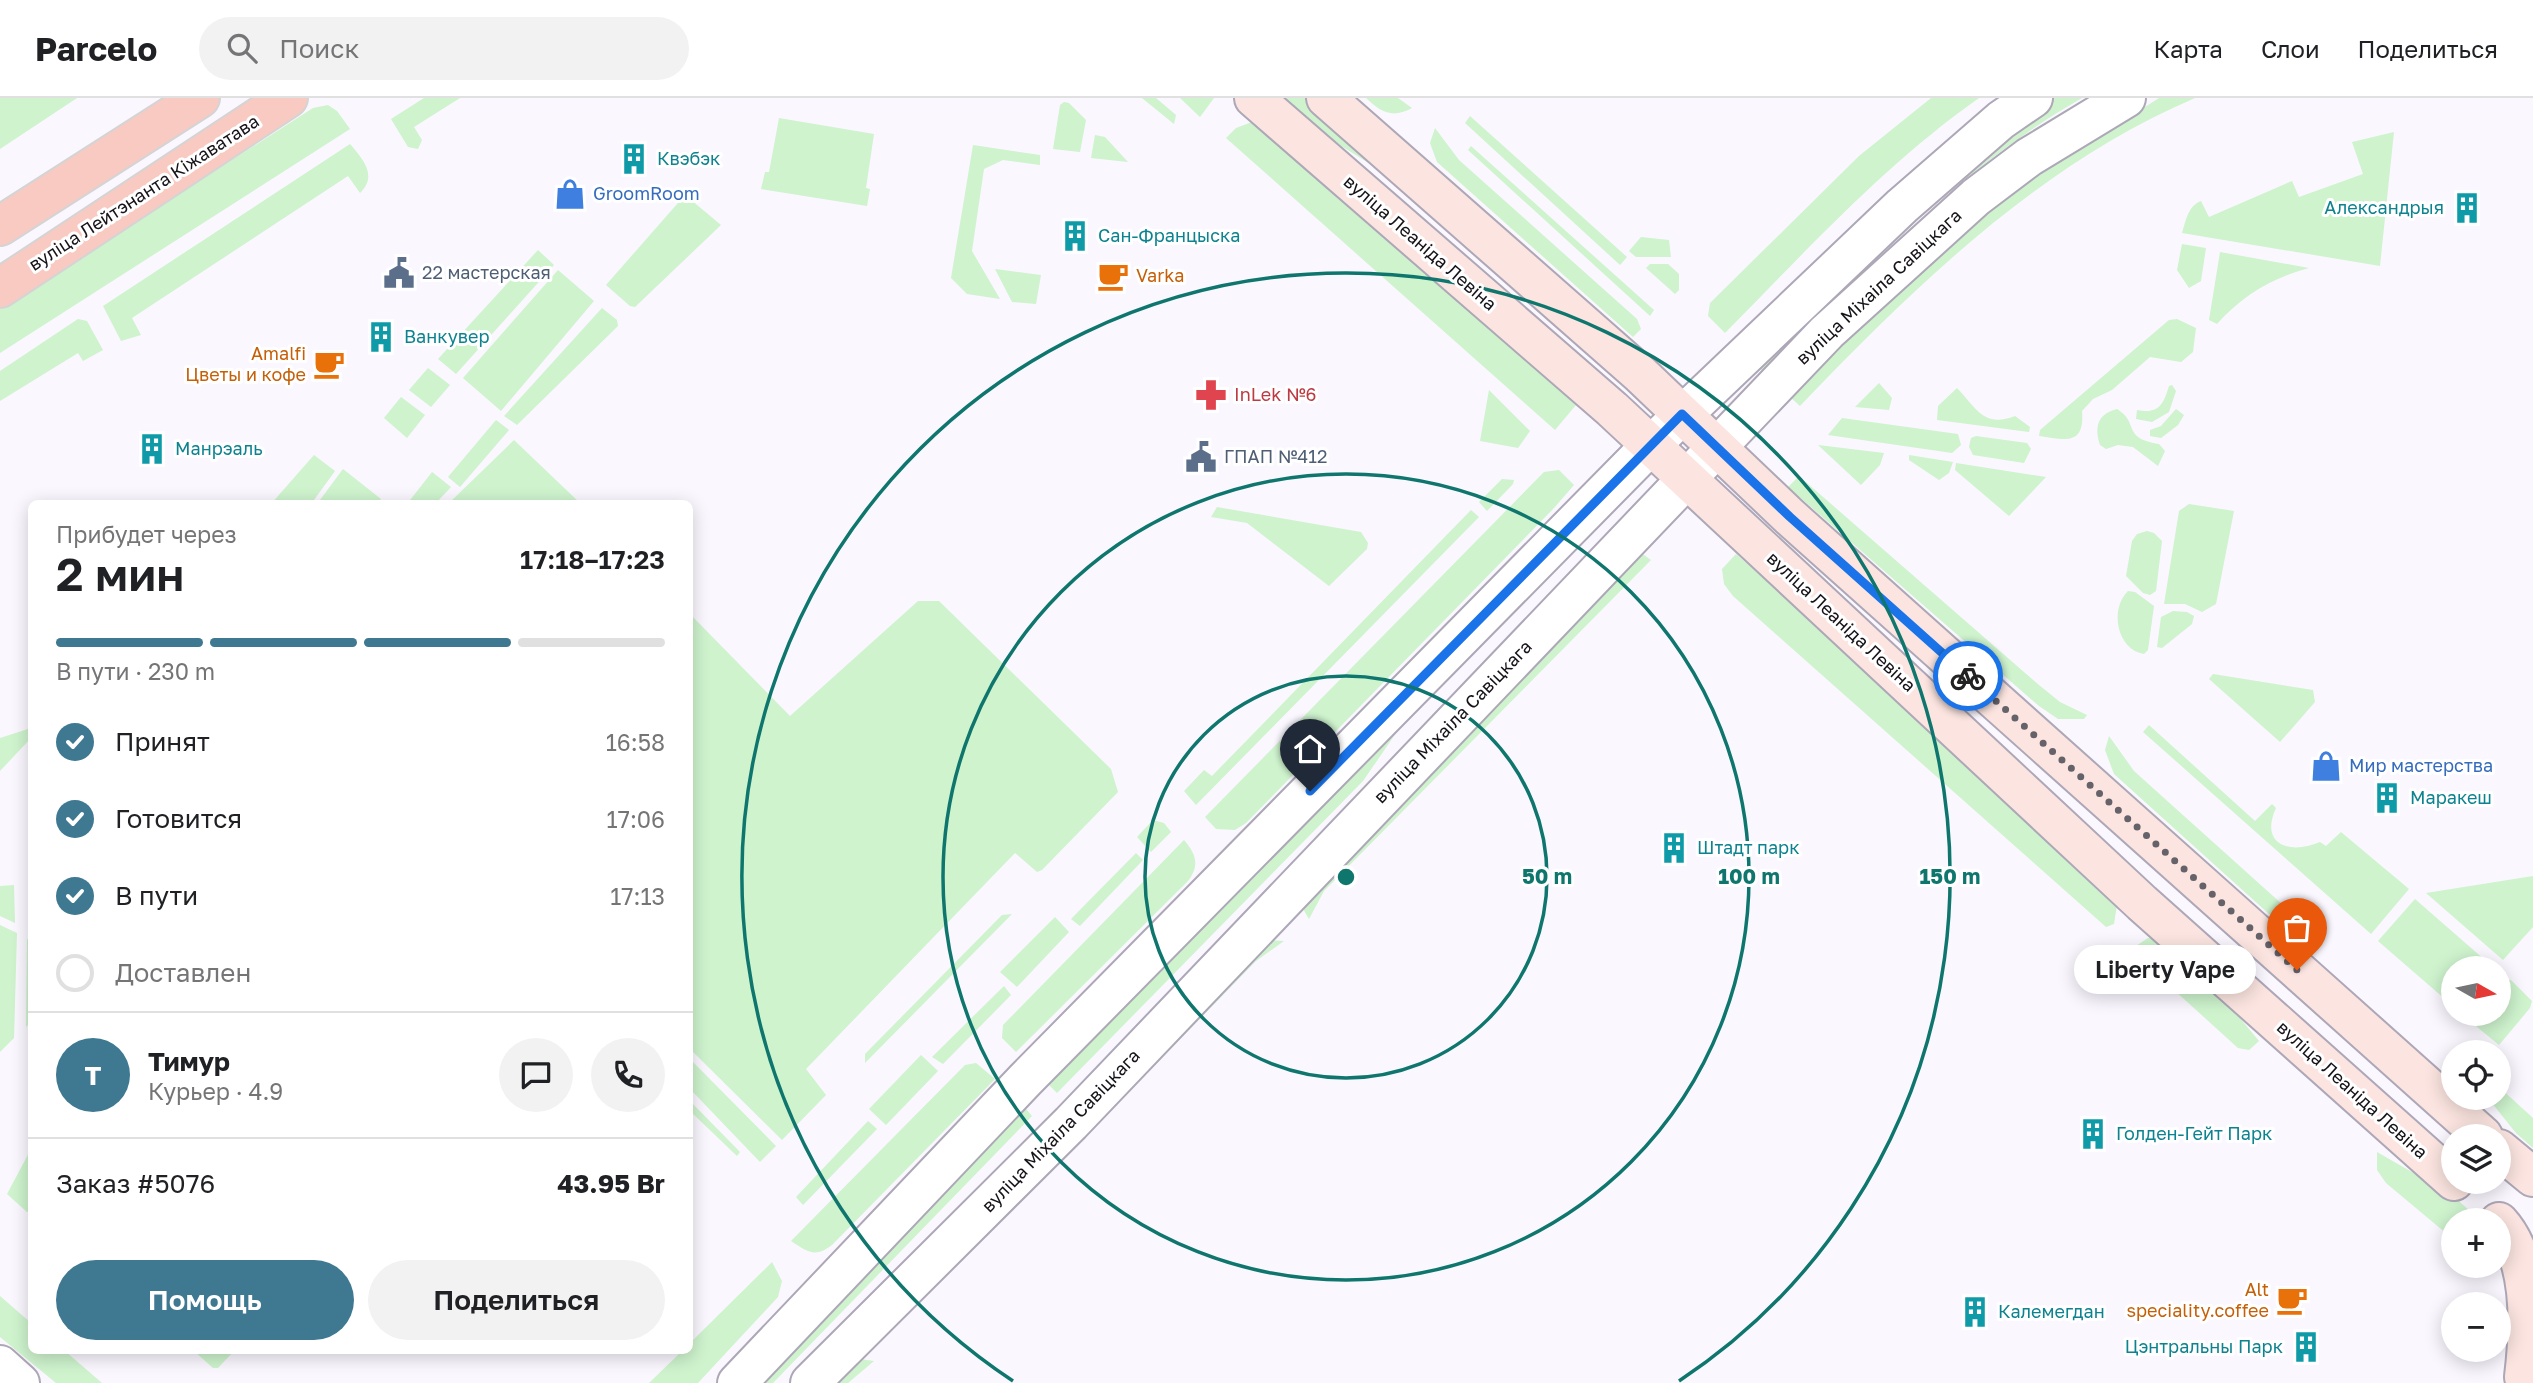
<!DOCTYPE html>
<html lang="ru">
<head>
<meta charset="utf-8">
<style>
	body { margin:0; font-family:"Golos Text",sans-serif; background:#f2f2f2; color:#202124; height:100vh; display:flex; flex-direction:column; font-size:26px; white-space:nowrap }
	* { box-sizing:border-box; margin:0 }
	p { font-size:23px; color:#757577 }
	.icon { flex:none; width:38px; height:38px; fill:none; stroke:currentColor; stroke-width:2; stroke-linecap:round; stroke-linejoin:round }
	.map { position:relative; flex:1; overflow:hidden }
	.details { position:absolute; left:28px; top:402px; width:665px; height:854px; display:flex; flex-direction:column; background:#fff; border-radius:10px; box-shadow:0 4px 18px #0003 }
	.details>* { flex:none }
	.needle { width:46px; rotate:99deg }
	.fabs { position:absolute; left:2441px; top:858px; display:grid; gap:14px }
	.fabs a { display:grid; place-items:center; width:70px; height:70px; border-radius:50%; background:#fff; box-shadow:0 4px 18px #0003; font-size:35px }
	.pin { position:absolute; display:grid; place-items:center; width:60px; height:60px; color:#fff; margin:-72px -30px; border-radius:50% 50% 50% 0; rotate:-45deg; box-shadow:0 0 7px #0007 }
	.pin .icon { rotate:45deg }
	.courier { position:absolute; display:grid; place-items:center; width:70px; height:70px; margin:-35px; border:5px solid #1a73e8; border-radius:50%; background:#fff; color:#222; box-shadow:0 2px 9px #0007 }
	.bubble { position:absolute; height:49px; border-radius:24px; background:#fff; box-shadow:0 4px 18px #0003; font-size:23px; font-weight:600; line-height:49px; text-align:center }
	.headline em { font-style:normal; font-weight:600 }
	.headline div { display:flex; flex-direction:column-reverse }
	.headline { display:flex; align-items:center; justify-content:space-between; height:119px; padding:0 28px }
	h1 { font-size:46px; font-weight:600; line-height:52px }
	.bar { display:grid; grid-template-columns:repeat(4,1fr); gap:10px 7px; align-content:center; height:84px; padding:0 28px }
	.bar i { height:9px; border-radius:5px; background:#e0e0e0 }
	.bar .selected { background:#3e7891 }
	.bar p { grid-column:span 4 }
	.line { display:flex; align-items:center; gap:18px; padding:0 28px; border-top:2px solid #e0e0e0 }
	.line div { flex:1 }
	.round { display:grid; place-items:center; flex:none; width:74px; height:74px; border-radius:37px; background:#f2f2f2 }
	ol { padding:0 28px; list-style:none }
	li { display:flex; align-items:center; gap:21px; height:77px }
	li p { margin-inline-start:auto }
	li .icon { padding:7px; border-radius:50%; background:#3e7891; color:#fff; stroke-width:4 }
	li:last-child { color:#757577 }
	li i { width:38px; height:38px; border:4px solid #e0e0e0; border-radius:50% }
	.cta { display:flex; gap:14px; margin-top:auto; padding:14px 28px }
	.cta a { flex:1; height:80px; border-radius:42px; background:#3e7891; color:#fff; font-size:28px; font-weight:600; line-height:80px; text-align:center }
	.cta a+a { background:#f2f2f2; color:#202124 }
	header { display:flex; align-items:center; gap:42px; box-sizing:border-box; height:98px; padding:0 35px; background:#fff; border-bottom:2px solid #e0e0e0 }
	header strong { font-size:33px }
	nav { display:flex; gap:38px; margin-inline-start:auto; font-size:24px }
	.search { width:490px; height:63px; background:#f2f2f2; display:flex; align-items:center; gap:18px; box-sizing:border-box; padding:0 24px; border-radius:38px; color:#757577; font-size:26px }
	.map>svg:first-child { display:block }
	.green { fill:#cef3cd }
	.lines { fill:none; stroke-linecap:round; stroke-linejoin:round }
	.tertiary-casing { stroke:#ada7b7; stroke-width:42 }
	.secondary-casing { stroke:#ada7b7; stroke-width:42 }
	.primary-casing { stroke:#d5d4d5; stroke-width:42 }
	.tertiary { stroke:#fff; stroke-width:38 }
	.secondary { stroke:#fce5e0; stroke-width:38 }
	.primary { stroke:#f8cac1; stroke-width:38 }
	.done { stroke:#656269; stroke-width:7; stroke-dasharray:0 12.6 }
	.route { stroke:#1a73e8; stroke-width:9 }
	.ring { fill:none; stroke:#0f766e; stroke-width:3.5 }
	.labels { text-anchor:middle; stroke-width:6; stroke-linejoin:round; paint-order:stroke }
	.culture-label { font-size:18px; fill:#0d838f; stroke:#fff; text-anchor:start }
	.street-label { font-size:18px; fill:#151218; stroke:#fff }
	.shop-label { font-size:18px; fill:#366cbe; stroke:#fff; text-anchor:start }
	.service-label { font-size:18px; fill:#4e5e75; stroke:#fff; text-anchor:start }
	.food-label { font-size:18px; fill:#c56008; stroke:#fff; text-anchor:end }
	.health-label { font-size:18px; fill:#be3a42; stroke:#fff; text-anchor:start }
	.centre { fill:#0f766e; stroke:#fff; stroke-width:3.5 }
	.ring-label { font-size:21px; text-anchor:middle; font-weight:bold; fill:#0f766e; stroke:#fff; stroke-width:6; stroke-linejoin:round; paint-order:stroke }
</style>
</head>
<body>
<header>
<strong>Parcelo</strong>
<div class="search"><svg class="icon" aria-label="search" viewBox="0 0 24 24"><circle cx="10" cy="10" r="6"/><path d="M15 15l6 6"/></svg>Поиск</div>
<nav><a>Карта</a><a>Слои</a><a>Поделиться</a></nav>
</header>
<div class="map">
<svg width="2533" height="1285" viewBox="0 0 2533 1285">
	<rect width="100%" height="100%" fill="#faf7ff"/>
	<g class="green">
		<path d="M0,0H77L0,51Z"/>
		<path d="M424,0H460L414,29L422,42L418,51L408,49L391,21Z"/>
		<path d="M1142,0H1156L1176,17L1174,26Z"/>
		<path d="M1180,0H1214L1200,19Z"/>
		<path d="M1284,0H1312L1609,266L1605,271L1386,76L1327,39Z"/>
		<path d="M1366,0H1398L1412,10C1392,21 1381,14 1366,0Z"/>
		<path d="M1931,0H1979C1885,66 1806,153 1725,235L1708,218L1710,205L1859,58Z"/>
		<path d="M2048,0H2082C1963,68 1858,175 1764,275L1759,270L1814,208Z"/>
		<path d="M2159,0H2195C2040,66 1915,188 1800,308L1790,299L1928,162L2002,100Z"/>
		<path d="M1064,4L1069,5L1086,22L1080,54L1053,51L1060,7Z"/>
		<path d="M328,7L337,13L350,31L0,255V211L313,10Z"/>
		<path d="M1470,18L1627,159L1620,167L1465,25Z"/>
		<path d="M779,20L874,36L866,90L870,91L867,108L761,91L765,74H769Z"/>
		<path d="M1252,24L1268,32L1576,307L1555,332L1226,40L1236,30Z"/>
		<path d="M1435,30L1459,62L1637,221L1641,231L1633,239L1437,64L1430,45Z"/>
		<path d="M2394,34L2380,168L2182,135C2186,122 2188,108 2201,103L2209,119L2292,83L2299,99L2363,76L2352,44Z"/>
		<path d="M1095,37L1105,39L1128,64L1091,60Z"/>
		<path d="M350,46C363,61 378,78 360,95L348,78L132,220L141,237L121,243L103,208Z"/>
		<path d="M973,47L1040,57V67L1003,62L984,71L972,153L1000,201L967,196L951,180Z"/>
		<path d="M1471,48L1654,212L1650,218L1468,52Z"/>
		<path d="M685,97L721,127L635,209L630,208L606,187Z"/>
		<path d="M1641,139L1669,142L1671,159H1636L1629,153Z"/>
		<path d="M2182,146L2206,150L2201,183L2189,190L2177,172Z"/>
		<path d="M538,152L554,167L456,276L438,261Z"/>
		<path d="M2220,154L2309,170C2272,180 2243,197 2217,226L2209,222Z"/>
		<path d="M1650,166H1668L1679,176V192L1675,196L1646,170Z"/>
		<path d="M995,171L1041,177L1036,206L1012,204Z"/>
		<path d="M558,172L594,203L501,313L463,280Z"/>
		<path d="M602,210L617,222L618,228L517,327L504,318Z"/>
		<path d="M78,221L87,223L103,252L83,263L78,255L0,303V273Z"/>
		<path d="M2177,221L2196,230L2193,254L2181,264L2150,259L2112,292L2093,301L2082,313C2085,348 2065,342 2039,338L2040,332L2169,222Z"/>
		<path d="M428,270L450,287L431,309L409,292Z"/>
		<path d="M1879,285L1892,300L1889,312L1855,309Z"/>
		<path d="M2172,287L2176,293L2169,314L2152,324L2136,321L2137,312C2158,316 2163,308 2169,288Z"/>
		<path d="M1957,290C1977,311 1984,330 2015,318L2030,329L2029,334L1937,322L1938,308Z"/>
		<path d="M1489,292L1530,333L1518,350L1480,343Z"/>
		<path d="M401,299L425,317L407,340L384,320Z"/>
		<path d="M2117,311C2140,325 2121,340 2159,346L2165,353L2158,368L2133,349L2118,347L2106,351L2100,347C2094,328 2098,316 2117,311Z"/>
		<path d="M2176,311L2184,317L2178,327L2161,340L2150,338V332L2161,328Z"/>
		<path d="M1842,320L1958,336L1961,347L1952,355L1828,337Z"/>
		<path d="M496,322L509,332L460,389L448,379Z"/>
		<path d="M1976,338L2027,345L2031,351L2024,365L1973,357L1969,349L1971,340Z"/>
		<path d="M514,342L581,406H448Z"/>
		<path d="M1818,347L1884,355L1880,367L1861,387Z"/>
		<path d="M314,357L335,373L311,406H271Z"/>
		<path d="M1909,357L1953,364L1949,375L1939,382L1909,362Z"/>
		<path d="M1956,365L2046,379L2009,418L1955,372Z"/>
		<path d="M343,371L381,401L377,406H317Z"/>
		<path d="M1559,372L1574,387L1554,410L1246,725L1235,732L1216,731L1205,719L1544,374Z"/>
		<path d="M432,374L451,389L435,406H407Z"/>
		<path d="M1799,378L2039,587L2060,604L2087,617L2084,621H2058L2039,608L1788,389Z"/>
		<path d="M1502,381L1514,382L1513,386L1487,413L1479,404Z"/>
		<path d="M2189,406L2234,413L2216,506L2202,514L2185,506H2164L2179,413Z"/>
		<path d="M1217,409L1361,434L1368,445L1367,451L1329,488L1247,425L1211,419Z"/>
		<path d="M1471,412L1479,419L1196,707L1184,693L1204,672L1212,678Z"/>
		<path d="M2147,433L2154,435L2162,443L2156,493L2150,497L2143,495L2126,478L2132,443L2137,436Z"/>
		<path d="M1636,451L1651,462L1324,793L1309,821L1302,809Z"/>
		<path d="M1736,456L1873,576L2118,801L2114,826L2106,829L1733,498L1724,486L1722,471Z"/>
		<path d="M2128,493L2135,494L2154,508L2148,552L2144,556C2117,552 2109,511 2128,493Z"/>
		<path d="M918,503H939L1111,671L1118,694L1042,772L1037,774L1015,755L806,971L826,997L782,1042L690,951V516L790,618Z"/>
		<path d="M2173,513L2187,514L2194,518L2192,526L2162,550L2157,549L2161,519Z"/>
		<path d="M2213,576L2313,592L2315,604L2280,644L2209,581Z"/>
		<path d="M1403,625L1363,683L1057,995L1044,982Z"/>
		<path d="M2149,627L2255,723L2272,706L2276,710C2259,747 2290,757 2320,744L2326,748L2341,734L2409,791L2371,836L2143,634Z"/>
		<path d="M31,630V640L0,673V640Z"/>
		<path d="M2109,638L2134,673L2322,842L2320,844L2269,816L2114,676L2105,652Z"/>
		<path d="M1153,722L1164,725L1171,734L1151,754L1137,739Z"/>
		<path d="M1184,742C1196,756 1200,767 1188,783L1016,954L1002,940L1003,927Z"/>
		<path d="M1136,755L1143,762L1080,828L1071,821Z"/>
		<path d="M2533,778V829L2503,862L2426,795Z"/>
		<path d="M14,787V788L15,825L0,818V788Z"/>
		<path d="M2415,801L2494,870H2454L2453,908L2378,843Z"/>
		<path d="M1012,816L865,965V956L1002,817Z"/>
		<path d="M1055,819L1069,834L1017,889L1000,874Z"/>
		<path d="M0,827L17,835L14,940L0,954Z"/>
		<path d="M2161,839L2189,859L2259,943L2249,952L2238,950L2130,852L2148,840Z"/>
		<path d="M27,841L31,843L32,923L26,929Z"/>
		<path d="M1264,842L1284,843L1256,863L1094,1030L1084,1021Z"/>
		<path d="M2511,882L2532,903L2530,910L2499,947L2471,924L2478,915H2499V888L2503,883Z"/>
		<path d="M1004,888L1011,897L943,966L932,959Z"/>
		<path d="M921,957L938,973L886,1027L869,1011Z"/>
		<path d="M690,961L776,1048L760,1064L690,991Z"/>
		<path d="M976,965L995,981L832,1147C815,1160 808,1154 791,1143L965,967Z"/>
		<path d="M2499,989L2533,1020V1050L2516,1035L2487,999H2499Z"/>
		<path d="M690,1003L740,1054L737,1058L690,1013Z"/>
		<path d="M1021,1005L1032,1018L773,1285H750Z"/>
		<path d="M868,1023L877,1031L803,1107L796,1099Z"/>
		<path d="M31,1051V1114H27L7,1096Z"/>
		<path d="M2377,1054L2452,1097L2480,1122H2454L2453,1141L2386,1085L2377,1072Z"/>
		<path d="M772,1164L782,1183L778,1199L698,1285H649L682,1253H690V1245Z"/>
		<path d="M0,1198L31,1225L32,1253H65L102,1285H56L0,1239Z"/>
		<path d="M194,1253H234L218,1270H213Z"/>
		<path d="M852,1260L874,1263L848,1285H821Z"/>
	</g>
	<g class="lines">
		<defs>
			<g id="tertiary">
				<path d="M0,1267L20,1285"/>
				<path d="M737,1285L1025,982L1650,348L1902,108L2001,22L2033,0"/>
				<path d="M810,1285L1071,1025L1827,234L1976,99L2029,59L2126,0"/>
			</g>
			<g id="secondary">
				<path d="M1254,0L1612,311L2142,805L2454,1083"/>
				<path d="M1326,0L1640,276L1790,419L2483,1038"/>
				<path d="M2499,1051L2533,1079"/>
				<path d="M2499,1124C2533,1161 2530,1229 2524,1279"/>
			</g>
			<g id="primary">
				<path d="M0,128L200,0"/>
				<path d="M0,190L288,0"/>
			</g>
		</defs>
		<use href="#tertiary" class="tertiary-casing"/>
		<use href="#secondary" class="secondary-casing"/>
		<use href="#primary" class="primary-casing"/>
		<use href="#tertiary" class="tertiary"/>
		<use href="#secondary" class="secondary"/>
		<use href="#primary" class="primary"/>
	</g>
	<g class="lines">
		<path class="done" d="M1968,578L2297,872"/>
		<path class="route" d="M1310,693L1682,316L1790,419L1968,578"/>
	</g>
	<g class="ring">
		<circle cx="1346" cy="779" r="201"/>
		<circle cx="1346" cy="779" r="403"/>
		<path d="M1013 1283A604 604 0 1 1 1679 1283"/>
	</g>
	<defs>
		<symbol id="building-bare" viewBox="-9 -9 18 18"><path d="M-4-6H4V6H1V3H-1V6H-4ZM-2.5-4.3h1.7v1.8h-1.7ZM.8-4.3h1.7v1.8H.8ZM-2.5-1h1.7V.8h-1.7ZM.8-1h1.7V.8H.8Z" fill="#0f9aa8" stroke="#fff" stroke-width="2.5" paint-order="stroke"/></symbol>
		<symbol id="shop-bare" viewBox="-9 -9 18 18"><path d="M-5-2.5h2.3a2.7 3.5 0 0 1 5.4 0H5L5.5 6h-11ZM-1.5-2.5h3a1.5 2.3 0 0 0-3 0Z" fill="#3f7fe0" stroke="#fff" stroke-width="2.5" paint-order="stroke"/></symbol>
		<symbol id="civic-bare" viewBox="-9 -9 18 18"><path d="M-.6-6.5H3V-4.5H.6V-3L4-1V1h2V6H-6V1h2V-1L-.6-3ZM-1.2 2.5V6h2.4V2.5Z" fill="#5c6f8a" stroke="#fff" stroke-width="2.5" paint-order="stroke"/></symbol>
		<symbol id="cafe-bare" viewBox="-9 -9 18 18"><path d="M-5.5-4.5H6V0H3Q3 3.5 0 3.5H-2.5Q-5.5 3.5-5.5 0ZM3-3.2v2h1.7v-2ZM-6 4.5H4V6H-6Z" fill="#e8710a" stroke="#fff" stroke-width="2.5" paint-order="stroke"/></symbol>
		<symbol id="pharmacy-bare" viewBox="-9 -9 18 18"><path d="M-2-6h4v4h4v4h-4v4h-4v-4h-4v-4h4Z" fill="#e0444e" stroke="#fff" stroke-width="2.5" paint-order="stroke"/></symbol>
	</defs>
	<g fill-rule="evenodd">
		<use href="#building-bare" x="612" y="39" width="44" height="44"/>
		<use href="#shop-bare" x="548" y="74" width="44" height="44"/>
		<use href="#building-bare" x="2445" y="88" width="44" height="44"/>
		<use href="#building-bare" x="1053" y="116" width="44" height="44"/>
		<use href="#civic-bare" x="377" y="153" width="44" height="44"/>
		<use href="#cafe-bare" x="1091" y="156" width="44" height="44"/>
		<use href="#building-bare" x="359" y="217" width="44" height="44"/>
		<use href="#cafe-bare" x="307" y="244" width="44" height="44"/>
		<use href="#pharmacy-bare" x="1189" y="275" width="44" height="44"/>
		<use href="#building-bare" x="130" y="329" width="44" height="44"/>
		<use href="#civic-bare" x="1179" y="337" width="44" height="44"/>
		<use href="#shop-bare" x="2304" y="646" width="44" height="44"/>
		<use href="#building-bare" x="2365" y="678" width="44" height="44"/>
		<use href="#building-bare" x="1652" y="728" width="44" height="44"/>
		<use href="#building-bare" x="2071" y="1014" width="44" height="44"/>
		<use href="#cafe-bare" x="2270" y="1180" width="44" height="44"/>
		<use href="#building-bare" x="1953" y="1192" width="44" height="44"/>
		<use href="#building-bare" x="2284" y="1227" width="44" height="44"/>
	</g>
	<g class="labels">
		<g class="culture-label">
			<text x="657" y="67">Квэбэк</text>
			<text x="2444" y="116" text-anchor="end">Александрыя</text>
			<text x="1098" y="144">Сан-Францыска</text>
			<text x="404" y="245">Ванкувер</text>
			<text x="175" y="357">Манрэаль</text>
			<text x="2410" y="706">Маракеш</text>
			<text x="1697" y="756">Штадт парк</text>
			<text x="2116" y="1042">Голден-Гейт Парк</text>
			<text x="1998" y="1220">Калемегдан</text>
			<text x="2283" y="1255" text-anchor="end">Цэнтральны Парк</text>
		</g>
		<g class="street-label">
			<text transform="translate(144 95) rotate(-33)" y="6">вуліца Лейтэнанта Кіжаватава</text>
			<text transform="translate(1420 145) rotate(41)" y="6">вуліца Леаніда Левіна</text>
			<text transform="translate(1879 189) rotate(-43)" y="6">вуліца Міхаіла Савіцкага</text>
			<text transform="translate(1841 524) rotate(43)" y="6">вуліца Леаніда Левіна</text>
			<text transform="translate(1453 624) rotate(-46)" y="6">вуліца Міхаіла Савіцкага</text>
			<text transform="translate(2352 992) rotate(42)" y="6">вуліца Леаніда Левіна</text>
			<text transform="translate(1061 1033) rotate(-46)" y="6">вуліца Міхаіла Савіцкага</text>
		</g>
		<g class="shop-label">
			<text x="593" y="102">GroomRoom</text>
			<text x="2349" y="674">Мир мастерства</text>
		</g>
		<g class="service-label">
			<text x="422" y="181">22 мастерская</text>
			<text x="1224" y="365">ГПАП №412</text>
		</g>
		<g class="food-label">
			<text x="1136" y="184" text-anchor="start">Varka</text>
			<text x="306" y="262">Amalfi<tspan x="306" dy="21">Цветы и кофе</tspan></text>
			<text x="2269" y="1198">Alt<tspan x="2269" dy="21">speciality.coffee</tspan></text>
		</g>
		<g class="health-label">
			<text x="1234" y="303">InLek №6</text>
		</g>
	</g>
	<circle cx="1346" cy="779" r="10" class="centre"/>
	<g class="ring-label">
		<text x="1547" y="786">50 m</text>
		<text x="1749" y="786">100 m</text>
		<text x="1950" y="786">150 m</text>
	</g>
</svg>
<div class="fabs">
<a><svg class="needle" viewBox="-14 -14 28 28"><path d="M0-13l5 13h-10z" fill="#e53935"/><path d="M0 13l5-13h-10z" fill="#757577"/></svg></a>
<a><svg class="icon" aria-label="locate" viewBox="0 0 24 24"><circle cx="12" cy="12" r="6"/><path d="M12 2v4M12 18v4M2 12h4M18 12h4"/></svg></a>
<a><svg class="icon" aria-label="layers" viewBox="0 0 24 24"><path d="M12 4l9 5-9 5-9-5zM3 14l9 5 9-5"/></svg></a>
<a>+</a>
<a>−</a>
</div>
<div class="pin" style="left:2297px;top:872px;background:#ea580c"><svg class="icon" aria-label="bag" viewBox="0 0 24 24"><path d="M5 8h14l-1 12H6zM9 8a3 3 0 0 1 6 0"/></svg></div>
<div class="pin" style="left:1310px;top:693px;background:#1f2937"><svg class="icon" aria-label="home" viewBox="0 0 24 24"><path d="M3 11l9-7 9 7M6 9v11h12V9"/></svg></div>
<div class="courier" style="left:1968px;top:578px"><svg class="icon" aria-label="bike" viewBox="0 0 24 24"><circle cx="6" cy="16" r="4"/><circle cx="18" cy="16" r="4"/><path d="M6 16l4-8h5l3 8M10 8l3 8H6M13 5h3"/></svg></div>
<div class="bubble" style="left:2074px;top:847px;width:182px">Liberty Vape</div>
<section class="details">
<div class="headline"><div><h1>2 мин</h1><p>Прибудет через</p></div><em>17:18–17:23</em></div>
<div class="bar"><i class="selected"></i><i class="selected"></i><i class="selected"></i><i></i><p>В пути · 230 m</p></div>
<ol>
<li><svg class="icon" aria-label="check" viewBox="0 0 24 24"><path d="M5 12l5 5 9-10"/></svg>Принят<p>16:58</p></li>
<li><svg class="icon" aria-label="check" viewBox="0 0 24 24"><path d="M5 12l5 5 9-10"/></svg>Готовится<p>17:06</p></li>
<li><svg class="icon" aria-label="check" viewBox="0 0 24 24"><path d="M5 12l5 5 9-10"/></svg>В пути<p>17:13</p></li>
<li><i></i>Доставлен</li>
</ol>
<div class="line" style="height:126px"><b class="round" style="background:#3e7891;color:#fff">Т</b><div><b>Тимур</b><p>Курьер · 4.9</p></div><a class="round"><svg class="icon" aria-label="chat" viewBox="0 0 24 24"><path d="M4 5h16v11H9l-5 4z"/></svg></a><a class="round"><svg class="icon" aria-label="phone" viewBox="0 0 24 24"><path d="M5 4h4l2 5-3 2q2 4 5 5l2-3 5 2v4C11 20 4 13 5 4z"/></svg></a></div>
<div class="line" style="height:91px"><div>Заказ #5076</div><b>43.95 Br</b></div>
<div class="cta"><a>Помощь</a><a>Поделиться</a></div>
</section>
</div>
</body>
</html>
